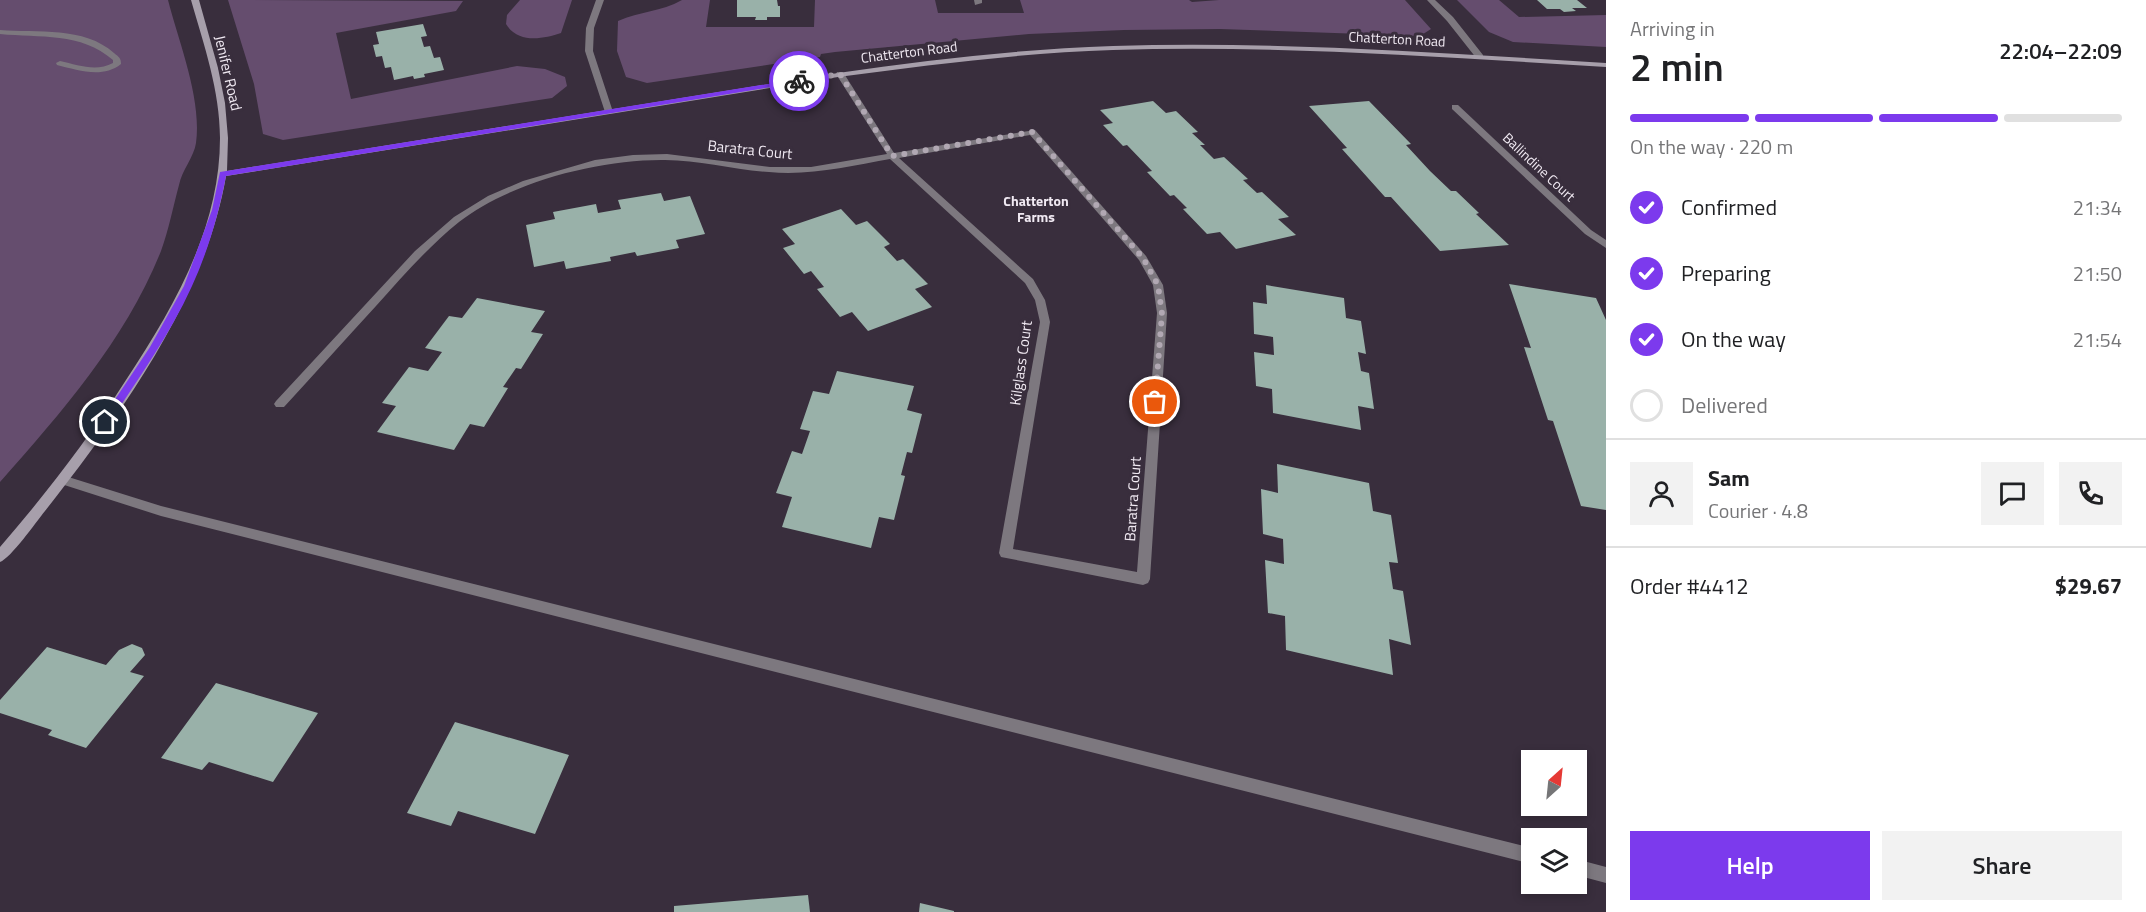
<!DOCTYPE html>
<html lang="en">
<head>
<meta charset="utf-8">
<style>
	body { margin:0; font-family:"Titillium Web",sans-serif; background:#f2f2f2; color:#202124; height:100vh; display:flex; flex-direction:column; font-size:22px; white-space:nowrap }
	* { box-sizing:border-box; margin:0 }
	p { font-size:20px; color:#757577 }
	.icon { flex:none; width:33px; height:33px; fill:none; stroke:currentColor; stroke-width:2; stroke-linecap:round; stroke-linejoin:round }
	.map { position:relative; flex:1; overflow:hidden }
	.side { display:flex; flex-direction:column; background:#fff; width:540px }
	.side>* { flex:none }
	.needle { width:39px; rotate:27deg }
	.buttons { position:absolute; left:1521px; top:750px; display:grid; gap:12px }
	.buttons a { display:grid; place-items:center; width:66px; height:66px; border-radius:0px; background:#fff; box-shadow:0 3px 9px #0003; font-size:30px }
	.pin { position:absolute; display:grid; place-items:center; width:51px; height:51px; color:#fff; margin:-26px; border:3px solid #fff; border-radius:50%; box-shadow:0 2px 6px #0007 }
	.courier { position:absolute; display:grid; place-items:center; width:60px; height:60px; margin:-30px; border:4px solid #7c3aed; border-radius:50%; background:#fff; color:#222; box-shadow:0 2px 8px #0007 }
	.overview em { font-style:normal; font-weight:600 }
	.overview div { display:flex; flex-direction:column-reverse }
	.overview { display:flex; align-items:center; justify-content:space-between; height:102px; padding:0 24px }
	h1 { font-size:39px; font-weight:600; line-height:45px }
	.bar { display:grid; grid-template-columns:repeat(4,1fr); gap:9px 6px; align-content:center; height:72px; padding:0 24px }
	.bar i { height:8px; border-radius:4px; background:#e0e0e0 }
	.bar .on { background:#7c3aed }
	.bar p { grid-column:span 4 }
	.line { display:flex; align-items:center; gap:15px; padding:0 24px; border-top:2px solid #e0e0e0 }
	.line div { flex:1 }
	.round { display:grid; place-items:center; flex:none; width:63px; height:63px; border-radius:0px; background:#f2f2f2 }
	ol { padding:0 24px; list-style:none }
	li { display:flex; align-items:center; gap:18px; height:66px }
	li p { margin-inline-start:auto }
	li .icon { padding:6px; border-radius:50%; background:#7c3aed; color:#fff; stroke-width:4 }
	li:last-child { color:#757577 }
	li i { width:33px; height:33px; border:3px solid #e0e0e0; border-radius:50% }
	.primary-button { display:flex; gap:12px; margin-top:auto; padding:12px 24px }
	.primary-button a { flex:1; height:69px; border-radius:0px; background:#7c3aed; color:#fff; font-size:24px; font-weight:600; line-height:69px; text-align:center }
	.primary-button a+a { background:#f2f2f2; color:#202124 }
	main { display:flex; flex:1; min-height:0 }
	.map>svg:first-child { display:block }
	.green { fill:#654d6e }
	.building { fill:#99b1a9 }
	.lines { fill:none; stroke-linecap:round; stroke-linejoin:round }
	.lane { fill:#7d787f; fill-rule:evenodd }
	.street { fill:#7d787f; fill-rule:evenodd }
	.secondary { fill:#a79fab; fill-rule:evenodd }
	.route { fill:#7c3aed }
	.done { stroke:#b1a8b3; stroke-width:6; stroke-dasharray:0 10.8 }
	.labels { text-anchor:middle; stroke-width:6; stroke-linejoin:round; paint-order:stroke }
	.far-street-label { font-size:14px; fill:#f1eaf3; stroke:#392e3d }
	.far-neighbourhood-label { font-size:14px; font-weight:bold; fill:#f1eaf3; stroke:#392e3d }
	.street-label { font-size:15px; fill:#f1eaf3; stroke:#392e3d }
</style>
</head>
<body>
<main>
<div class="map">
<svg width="1606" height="912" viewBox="0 0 1606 912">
	<rect width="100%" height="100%" fill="#392e3d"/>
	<g class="green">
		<path d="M0,0H168C179,43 202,99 196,143C194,157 182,170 179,185C173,207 169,229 161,251C126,339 62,412 0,482Z"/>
		<path d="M228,0L463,1L456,11L336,33L351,99L517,66L545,69L565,77L567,86L552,98L283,140L263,134L254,84Z"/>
		<path d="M520,0H572L561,33C543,39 518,44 506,24L507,15Z"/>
		<path d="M682,0H710L706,27H814L815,0H935L938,13H1024L1020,0H1189L1192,2L1219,0H1405L1431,29L1420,36L1220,29L1124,30L1029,34L835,52L821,54L820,57L647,83L626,77L617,51L618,21C640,11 661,12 682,0Z"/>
		<path d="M1457,0H1499L1519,17L1606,15V47L1513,42L1489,32Z"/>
	</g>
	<g class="building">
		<path d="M737,0H777L778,6H780V17H767V20H755L756,17H737Z"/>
		<path d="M1537,0H1577L1587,8H1572L1576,11L1564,12L1560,9H1547Z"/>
		<path d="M423,24L427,36L421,37L424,47L430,46L434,58L440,57L444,70L424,74L425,77L414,79L413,76L394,80L391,67L385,68L382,56L376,57L373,45L379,44L376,32Z"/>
		<path d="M1153,101L1166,113L1176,111L1198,132L1192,133L1205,145H1200L1214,159L1224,157L1248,179L1243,180L1257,193L1262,192L1289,217L1278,219L1296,235L1236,249L1220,232L1207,234L1183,209L1187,208L1174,195L1170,196L1147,172L1152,171L1127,145L1123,146L1103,125L1113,123L1100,110Z"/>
		<path d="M1369,101L1411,144L1406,145L1430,171L1451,191H1456L1479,213L1476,214L1509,245L1440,251L1391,197H1385L1342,149L1347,148L1309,106Z"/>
		<path d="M661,193L664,201L690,196L705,234L676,240L679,248L637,256L635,252L610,257L611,261L566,269L564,261L534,267L526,225L555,219L553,212L596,204L598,213L621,209L618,200Z"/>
		<path d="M841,209L856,225L867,221L890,244L884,247L897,261L903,259L928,284L915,289L932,307L868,331L852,312L840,317L817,289L824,287L811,271L804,274L783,248L795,244L782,229Z"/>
		<path d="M1509,284L1596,298L1606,320V510L1581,506L1553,421L1548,420L1524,347L1531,348Z"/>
		<path d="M1266,285L1344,298L1346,318L1361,321L1366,354L1358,352L1361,371L1369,373L1374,409L1358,406L1361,430L1273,413L1272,389L1256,386L1254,352L1274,355L1273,337L1254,334L1253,302L1267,304Z"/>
		<path d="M477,298L545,311L531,332L543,334L521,369L516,368L503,387L508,388L484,427L470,424L454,450L377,432L396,406L382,403L409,367L428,371L442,352L425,348L449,316L462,318Z"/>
		<path d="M837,371L914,386L907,410L922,414L912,453L907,452L901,475L905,476L894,520L879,517L871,548L782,527L792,497L776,493L792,451L802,454L810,431L800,429L813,391L829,394Z"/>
		<path d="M1277,464L1369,483L1373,511L1391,515L1398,563L1389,562L1393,589L1403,591L1411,645L1389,639L1393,675L1286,650L1285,616L1268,613L1265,560L1284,564L1283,539L1263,534L1261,489L1278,493Z"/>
		<path d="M132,644L142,648L145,655L130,672L144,676L86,748L48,735L52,730L0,713V700L47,647L106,665L119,650Z"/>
		<path d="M216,683L318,713L273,782L209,762L202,770L161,758Z"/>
		<path d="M455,722L569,755L535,834L458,811L451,826L407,813Z"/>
		<path d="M808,895L810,912H674V906Z"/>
		<path d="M920,903L954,911V912H919Z"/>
	</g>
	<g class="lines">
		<g class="lane">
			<path d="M0,30C37,33 84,26 114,53C119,57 121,58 121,64C102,79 78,70 57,65L56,63L60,61C78,65 96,72 113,63V60C81,32 40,38 0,34Z"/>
			<path d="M62,475L161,506L1532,848V864L161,516L58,483L56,480L58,477Z"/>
			<path d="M1576,859L1606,867V883L1576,875Z"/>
		</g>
		<g class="street">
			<path d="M596,0H604L594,28L593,51L613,112L609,114L605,112L585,51L586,28Z"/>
			<path d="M974,0H982V3L975,5Z"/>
			<path d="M1427,0H1435L1453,17L1483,55V59H1477L1447,21Z"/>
			<path d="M837,72H843L894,153L1035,130L1146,256L1163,285L1167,313L1150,579L1148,583L1143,585L1001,557L999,553L1040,322L1035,300L1025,283L890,159C850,166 810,176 769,172C734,170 699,160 665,160C600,159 510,182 459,222C428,247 402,277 376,306C345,340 315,373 284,407H276L274,404L276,401L415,251L454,217L488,196L523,181L595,160L633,155L667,154L770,167H811L887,154L836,74ZM1030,135L1139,260L1153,285L1157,313L1137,572L1013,549L1050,322L1045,300L1033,279L899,158Z"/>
			<path d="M1452,105H1458L1591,230L1606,240V248L1585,234L1452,109Z"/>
		</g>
		<path class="secondary" d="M191,0H199L218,68L225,103L228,138L227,171L838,73C929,60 1021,49 1113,46C1277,41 1442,53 1606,63V67C1442,57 1277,45 1113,50C1021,53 929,65 838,77L226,176C205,299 121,414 45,511C36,522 11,558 0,562V547C46,494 88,439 126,380C174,307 220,228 220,138C220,91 204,45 191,0Z"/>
	</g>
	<path class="route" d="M799,79L802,82L226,176C219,213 208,251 192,286C170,335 137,380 108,425H101L100,422L150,347L184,286L212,210L220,172Z"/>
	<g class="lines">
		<path class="done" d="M799,81L840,74L892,156L1032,132L1143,258L1158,285L1162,314L1155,402"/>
	</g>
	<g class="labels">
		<g class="far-street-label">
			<text transform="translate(1397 39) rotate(3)" y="5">Chatterton Road</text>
			<text transform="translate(909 52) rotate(-7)" y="5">Chatterton Road</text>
			<text transform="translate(1539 167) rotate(43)" y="5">Ballindine Court</text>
		</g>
		<g class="far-neighbourhood-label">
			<text x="1036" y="206">Chatterton<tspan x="1036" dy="16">Farms</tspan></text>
		</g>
		<g class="street-label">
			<text transform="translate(228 73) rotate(77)" y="5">Jenifer Road</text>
			<text transform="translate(750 150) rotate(6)" y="5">Baratra Court</text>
			<text transform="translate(1021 363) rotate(-82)" y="5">Kilglass Court</text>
			<text transform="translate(1133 499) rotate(-86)" y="5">Baratra Court</text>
		</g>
	</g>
</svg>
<div class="buttons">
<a><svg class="needle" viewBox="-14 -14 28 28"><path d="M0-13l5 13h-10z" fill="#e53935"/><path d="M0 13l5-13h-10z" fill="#757577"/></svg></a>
<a><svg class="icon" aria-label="layers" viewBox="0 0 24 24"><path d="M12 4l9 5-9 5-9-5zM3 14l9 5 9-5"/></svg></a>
</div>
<div class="pin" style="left:1155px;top:402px;background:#ea580c"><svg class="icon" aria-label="bag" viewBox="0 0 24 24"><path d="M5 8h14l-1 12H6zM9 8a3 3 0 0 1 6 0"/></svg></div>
<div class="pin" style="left:105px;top:422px;background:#1f2937"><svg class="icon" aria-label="home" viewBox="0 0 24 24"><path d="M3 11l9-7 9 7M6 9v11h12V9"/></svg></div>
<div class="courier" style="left:799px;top:81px"><svg class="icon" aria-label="bike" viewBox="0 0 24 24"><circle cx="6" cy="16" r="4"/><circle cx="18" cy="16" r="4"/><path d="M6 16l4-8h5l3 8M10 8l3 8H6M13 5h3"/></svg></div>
</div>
<section class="side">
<div class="overview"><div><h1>2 min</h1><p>Arriving in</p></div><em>22:04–22:09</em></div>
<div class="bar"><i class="on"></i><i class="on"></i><i class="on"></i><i></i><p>On the way · 220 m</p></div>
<ol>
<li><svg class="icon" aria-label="check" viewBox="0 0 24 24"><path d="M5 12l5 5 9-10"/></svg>Confirmed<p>21:34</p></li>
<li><svg class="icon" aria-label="check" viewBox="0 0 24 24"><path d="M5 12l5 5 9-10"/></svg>Preparing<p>21:50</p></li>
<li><svg class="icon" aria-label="check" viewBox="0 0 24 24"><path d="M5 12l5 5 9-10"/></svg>On the way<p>21:54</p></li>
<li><i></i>Delivered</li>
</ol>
<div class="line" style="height:108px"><a class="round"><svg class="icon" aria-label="person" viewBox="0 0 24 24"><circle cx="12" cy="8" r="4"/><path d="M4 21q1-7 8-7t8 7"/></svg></a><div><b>Sam</b><p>Courier · 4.8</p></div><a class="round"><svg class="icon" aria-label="chat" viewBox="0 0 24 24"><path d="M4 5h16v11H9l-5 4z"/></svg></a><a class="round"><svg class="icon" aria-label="phone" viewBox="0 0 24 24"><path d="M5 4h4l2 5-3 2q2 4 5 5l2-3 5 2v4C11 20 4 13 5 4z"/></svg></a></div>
<div class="line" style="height:78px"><div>Order #4412</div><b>$29.67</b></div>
<div class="primary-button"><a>Help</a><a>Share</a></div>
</section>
</main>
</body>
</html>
